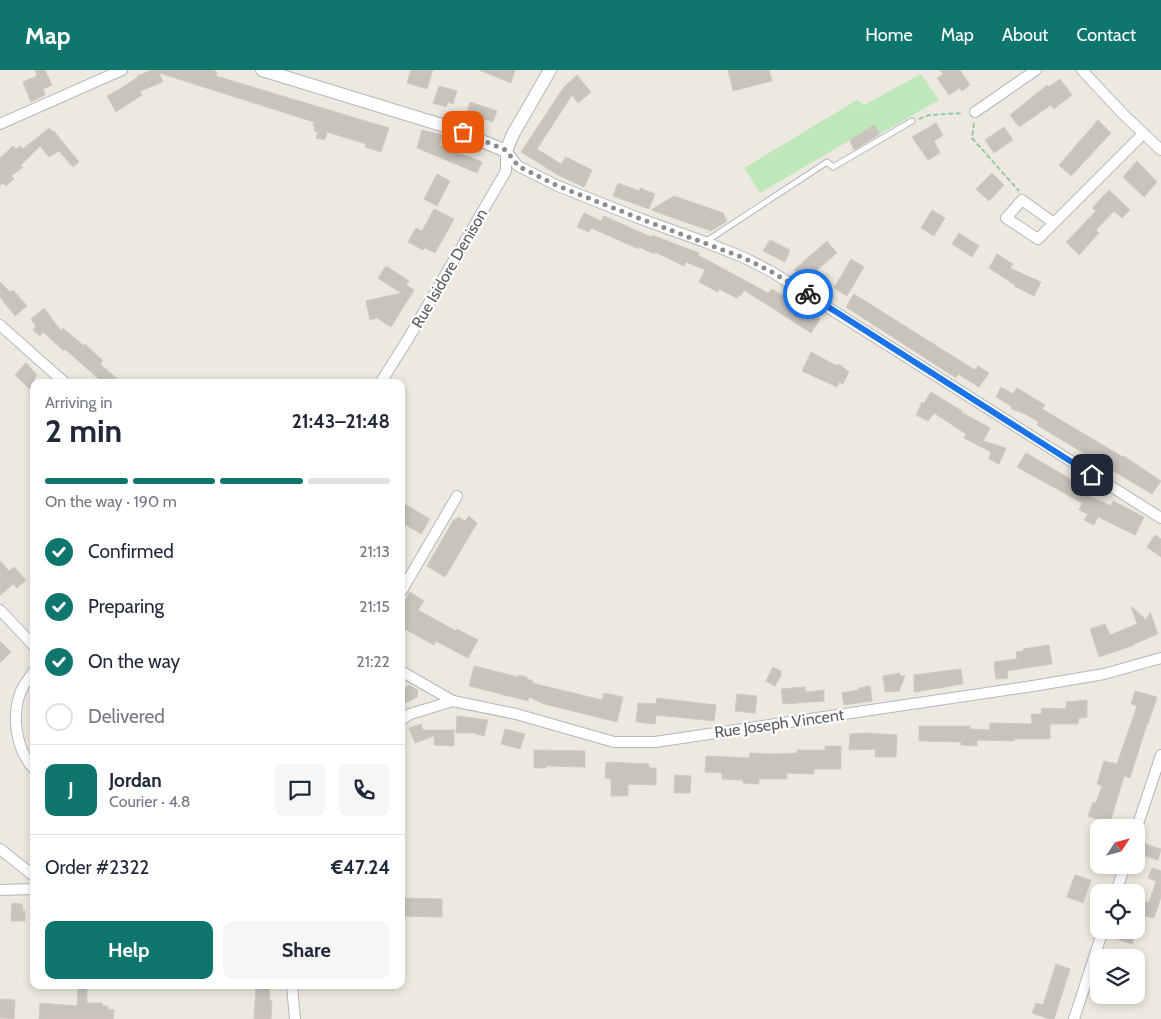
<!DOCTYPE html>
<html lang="en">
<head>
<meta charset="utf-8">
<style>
	body { margin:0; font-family:Cabin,sans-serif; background:#f6f6f7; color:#1f2937; height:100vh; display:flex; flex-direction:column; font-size:19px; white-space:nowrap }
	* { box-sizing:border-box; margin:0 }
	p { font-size:16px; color:#747a83 }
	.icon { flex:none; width:28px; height:28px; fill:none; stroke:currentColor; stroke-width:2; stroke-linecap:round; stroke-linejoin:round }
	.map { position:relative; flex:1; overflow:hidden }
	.panel { position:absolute; left:30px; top:309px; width:375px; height:610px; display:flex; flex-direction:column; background:#fff; border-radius:10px; box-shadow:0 2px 8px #0003 }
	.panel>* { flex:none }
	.needle { width:32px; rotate:54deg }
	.fabs { position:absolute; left:1090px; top:749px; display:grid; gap:10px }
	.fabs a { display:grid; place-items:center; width:55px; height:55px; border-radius:10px; background:#fff; box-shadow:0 2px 8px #0003; font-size:25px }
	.pin { position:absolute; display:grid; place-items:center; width:42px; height:42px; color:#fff; margin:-21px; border-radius:10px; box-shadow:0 2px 8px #0006 }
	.courier { position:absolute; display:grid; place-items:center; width:50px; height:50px; margin:-25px; border:4px solid #1a73e8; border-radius:50%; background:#fff; color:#222; box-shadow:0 1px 6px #0007 }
	.summary em { font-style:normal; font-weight:800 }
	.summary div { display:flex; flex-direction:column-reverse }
	.summary { display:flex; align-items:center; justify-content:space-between; height:85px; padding:0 15px }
	h1 { font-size:32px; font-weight:800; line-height:38px }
	.bar { display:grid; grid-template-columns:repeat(4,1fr); gap:8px 5px; align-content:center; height:60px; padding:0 15px }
	.bar i { height:6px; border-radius:4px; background:#e0e1e3 }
	.bar .selected { background:#0f766e }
	.bar p { grid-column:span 4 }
	.line { display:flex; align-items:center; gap:12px; padding:0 15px; border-top:1px solid #e0e1e3 }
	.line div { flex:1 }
	.round { display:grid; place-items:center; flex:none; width:52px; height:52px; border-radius:10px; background:#f6f6f7 }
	ol { padding:0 15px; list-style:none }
	li { display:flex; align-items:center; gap:15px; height:55px }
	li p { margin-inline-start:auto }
	li .icon { padding:5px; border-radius:50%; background:#0f766e; color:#fff; stroke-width:4 }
	li:last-child { color:#747a83 }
	li i { width:28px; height:28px; border:2px solid #e0e1e3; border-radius:50% }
	.cta { display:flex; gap:10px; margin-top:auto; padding:10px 15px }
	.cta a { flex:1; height:58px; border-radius:10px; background:#0f766e; color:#fff; font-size:20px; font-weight:800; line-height:58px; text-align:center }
	.cta a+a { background:#f6f6f7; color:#1f2937 }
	header { display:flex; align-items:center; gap:30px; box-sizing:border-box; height:70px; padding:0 25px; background:#0f766e; color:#fff }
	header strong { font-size:24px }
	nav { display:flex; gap:28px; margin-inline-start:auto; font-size:18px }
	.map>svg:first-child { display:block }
	.green { fill:#bee7ba }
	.building { fill:#c8c3bd; stroke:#d2cabe }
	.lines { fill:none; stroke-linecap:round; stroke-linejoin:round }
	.service-casing { stroke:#b3b7bc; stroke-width:7 }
	.minor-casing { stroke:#b3b7bc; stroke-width:12 }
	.tertiary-casing { stroke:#b3b7bc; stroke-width:14 }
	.path { stroke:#94cb9e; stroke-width:2; stroke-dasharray:5 2.5; stroke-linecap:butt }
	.service { stroke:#fff; stroke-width:5 }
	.minor { stroke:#fff; stroke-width:10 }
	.tertiary { stroke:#fff; stroke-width:12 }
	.done { stroke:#8d8f8e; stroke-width:5; stroke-dasharray:0 9 }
	.route { stroke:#1a73e8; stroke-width:6 }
	.labels { text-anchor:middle; stroke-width:4.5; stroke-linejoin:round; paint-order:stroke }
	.street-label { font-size:16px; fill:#595e62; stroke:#fff }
</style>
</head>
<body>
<header>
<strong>Map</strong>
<nav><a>Home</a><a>Map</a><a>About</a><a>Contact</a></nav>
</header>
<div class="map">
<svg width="1161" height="949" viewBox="0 0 1161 949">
	<rect width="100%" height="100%" fill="#ede9e0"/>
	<path class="green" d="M921,4L939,30L880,64L874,56L760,123L744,98L857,30L864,35Z"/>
	<g class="building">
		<path d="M35,0H45L52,15L43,19L45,25L31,32L23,12L37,6Z"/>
		<path d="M152,0H158L159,2V0H211L217,2L216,6L389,58L381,82L365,77L366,74L327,62L325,70L316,68L318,62L314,61L315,57L313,56L314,52L159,3L163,12L140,21L142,25L116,42L107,26L120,19L138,7L137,6Z"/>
		<path d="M411,0H433L427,19L407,13Z"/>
		<path d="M479,0H515L511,13Z"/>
		<path d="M728,0H769L772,11L733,21Z"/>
		<path d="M940,0H960L970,15L962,21L960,18L949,25L937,8L943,4Z"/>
		<path d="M577,5L591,22L578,33L572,25L537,79L561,94L566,87L592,100L584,117L558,105L521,82L564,17Z"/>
		<path d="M1060,9L1072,25L1054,39L1051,35L1019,57L1010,45L1047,15L1049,17Z"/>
		<path d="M439,16L457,21L453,34L448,32L446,37L433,33Z"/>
		<path d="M470,32L497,41L493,52L467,43Z"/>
		<path d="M1098,50L1111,63L1071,106L1059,95Z"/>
		<path d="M936,53L943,65L934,71L940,83L928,90L912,67Z"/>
		<path d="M874,55L880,64L854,80L850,70Z"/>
		<path d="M1004,57L1013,70L994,83L985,70Z"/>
		<path d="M49,58L53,62L54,61L79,92L73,97L59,81L49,87L40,76L21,95L23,97L11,106L14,109L6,116L3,113L0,115V88L13,76L16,79L20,76L23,79Z"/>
		<path d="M422,60L443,65L440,75L482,92L477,103L417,78Z"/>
		<path d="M1137,91L1157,112L1144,127L1123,107Z"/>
		<path d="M992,103L1004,115L989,131L976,119Z"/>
		<path d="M437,104L450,111L437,136L424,129Z"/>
		<path d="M618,113L639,121L640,118L655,124L649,139L613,126Z"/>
		<path d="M1109,120L1130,140L1122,148L1114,141L1096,160L1099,163L1079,185L1066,172L1096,141L1092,138Z"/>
		<path d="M674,126L723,143L727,151L711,161L651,140Z"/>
		<path d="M434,139L454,149L435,183L425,178L423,180L408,172L416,158L422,161Z"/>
		<path d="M932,140L945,148L934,166L921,158Z"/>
		<path d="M584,143L601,151L604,146L651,167L652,165L699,183L698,185L768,223L772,219L820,249L811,263L744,220L741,226L739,225L737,228L719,219L718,222L699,212L705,200L686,192L684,196L655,182L654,184L639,177V179L591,158L589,162L577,157Z"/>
		<path d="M959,163L979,176L972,187L952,174Z"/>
		<path d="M770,170L790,180L785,192L763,181Z"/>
		<path d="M827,171L837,183L804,211L794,200Z"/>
		<path d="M997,184L1013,194L1010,198L1041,212L1034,226L1014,216L1015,215L989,198Z"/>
		<path d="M851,189L864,197L847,226L834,218Z"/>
		<path d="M386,196L409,211L406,215L414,220L391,257L377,248L370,250L366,231L401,223L378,208Z"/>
		<path d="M0,212L10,222L13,220L27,236L15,246L0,227Z"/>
		<path d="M854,224L975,300L978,296L989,303L979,317L958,304L956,308L846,237Z"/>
		<path d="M44,238L61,261L63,258L84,276L85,274L103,291L100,294L121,312H102L65,279L64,281L43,262L40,266L33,260L36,256L31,249Z"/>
		<path d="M811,282L835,295H840L849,302L843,314L839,312L837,317L802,301Z"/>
		<path d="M26,293L37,305L34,309V323L15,305Z"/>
		<path d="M1001,317L1013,324L1017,318L1045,335L1042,339L1123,387L1124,386L1161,411L1152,424L1125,408L1037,355L1039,352L1025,344L1012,339L1011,336L996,327Z"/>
		<path d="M931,322L962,341L961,342L990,358L983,371L1006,378L999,394L989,389L991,382L964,368L966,364L934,343L928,351L916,345L922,332L924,333Z"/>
		<path d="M1026,383L1079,414L1076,420L1111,436L1113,431L1144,447L1135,465L1098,447L1094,455L1084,450L1088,444L1079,440L1082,433L1017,397Z"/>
		<path d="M401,432L430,449L421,464L401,452Z"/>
		<path d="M469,446L477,453L445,507L427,496L454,449L456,450L458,447L465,451Z"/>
		<path d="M1155,465L1161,469V487L1147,477Z"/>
		<path d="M0,491L9,501L14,497L26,510L17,518L13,514L0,526Z"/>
		<path d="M410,522L424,531L418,540L456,561L457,559L478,570L468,588L436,571L434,575L401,557V537Z"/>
		<path d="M1131,536L1146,550L1150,542L1158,564L1134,574V575L1099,587L1090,559L1105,554L1110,565L1137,554Z"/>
		<path d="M0,571L11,582L0,593Z"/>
		<path d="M1049,575L1052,594L1007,601L1008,608L996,609L994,592L1017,589L1016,582L1023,581V579Z"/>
		<path d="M474,596L518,607V605L527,607V609L533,611L532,613L602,630L604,623L623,627L617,652L544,634L529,627L528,631L469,616Z"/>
		<path d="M773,597L781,601V605L775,616L766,611Z"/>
		<path d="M961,599L963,614L914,622V605Z"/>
		<path d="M900,603V606H905L899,621L885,622L883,606Z"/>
		<path d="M409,615L418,620L417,627L401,635V620Z"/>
		<path d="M870,616L872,631L844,635L842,623L858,620L859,618Z"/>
		<path d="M805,617L806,622L824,620V631L783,634L781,619Z"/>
		<path d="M1135,621L1157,627L1148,654H1147L1130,708L1124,706L1110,753L1088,746L1093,732L1096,733L1102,716L1097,714L1104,691L1117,694L1137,636L1131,634Z"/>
		<path d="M737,624L757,626L755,643L735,641Z"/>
		<path d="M657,628L716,635L714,651L656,645L655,654L636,652L638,633L656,634Z"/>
		<path d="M1087,630V647L1079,648L1078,654H1050V669H1014V671L977,670V676L961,675V672L919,671V656H970V659L990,660V653L1032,654L1031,644H1041L1042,638L1066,639V632Z"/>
		<path d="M457,646L488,650L484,666L474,663H456Z"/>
		<path d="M421,654L423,660H454V676L434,675V666L415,673L409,658Z"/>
		<path d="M505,659L525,664L520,679L501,674Z"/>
		<path d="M867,663L897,665L896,687H875L876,679L849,680L850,664Z"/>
		<path d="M825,676H841V699H814V704L787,703V709H759V714L743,713V710L722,709V703L705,702L706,686L749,688L750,683L771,684L797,683V680H825Z"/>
		<path d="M534,680L585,681V697L546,696V698H534Z"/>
		<path d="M606,692L649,694V698H656V715L628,714V726H611V709L605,708Z"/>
		<path d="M675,705L691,706L690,723H674Z"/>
		<path d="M1145,774L1161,779L1158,790L1142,785Z"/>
		<path d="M1152,798L1161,801V827L1154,848L1136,844V829L1149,833L1156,811L1148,808Z"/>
		<path d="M1075,805L1091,810L1083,833L1067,827Z"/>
		<path d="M401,828L442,829V847L401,846Z"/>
		<path d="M12,833L22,834L23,841H25V851H11Z"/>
		<path d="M1120,860L1135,864L1132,874L1117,869Z"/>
		<path d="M1056,894L1070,899L1054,949H1049L1032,943L1036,933L1043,935Z"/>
		<path d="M78,915H87V933H102L103,936H108V939L114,940L113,949H39L40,933L77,936Z"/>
		<path d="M256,915H269L270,931H272L271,949H254Z"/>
		<path d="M0,929L15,930L14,949L0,948Z"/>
	</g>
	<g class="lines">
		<defs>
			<path id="service" d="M705,172L827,92L833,97L912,51"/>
			<g id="minor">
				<path d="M1082,0L1122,43L1161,80"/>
				<path d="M975,42L1036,0"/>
				<path d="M0,54L122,0"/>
				<path d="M506,81L518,96L558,116L641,149L705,172L745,188L772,202L1161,448"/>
				<path d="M1054,153L1022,130L1006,148L1038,169L1143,64"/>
				<path d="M0,255L64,312"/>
				<path d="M381,312L408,269L506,101V81"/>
				<path d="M401,522L457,426"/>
				<path d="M0,540L34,576"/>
				<path d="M34,601C30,607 24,614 21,621C11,645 16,680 34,699"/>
				<path d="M401,601L453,631"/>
				<path d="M401,650L410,644L453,631L516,644L614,672H655L1033,616L1104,604L1161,588"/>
				<path d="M1136,760L1161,685"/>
				<path d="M0,779L34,806"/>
				<path d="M0,820L34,819"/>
				<path d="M1116,822L1125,795"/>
				<path d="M292,915L295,949"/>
				<path d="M1074,949L1103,860"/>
			</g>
			<path id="tertiary" d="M262,0L445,56L506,81L513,64L550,0"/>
		</defs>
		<use href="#service" class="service-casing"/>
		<use href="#minor" class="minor-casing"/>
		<use href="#tertiary" class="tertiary-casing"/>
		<g class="path">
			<path d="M919,49L929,45L963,43"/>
			<path d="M974,53L972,68L1019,121"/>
		</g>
		<use href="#service" class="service"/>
		<use href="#minor" class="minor"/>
		<use href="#tertiary" class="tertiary"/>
	</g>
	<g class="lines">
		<path class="done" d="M463,62L506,80L518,96L558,116L641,149L744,188L772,202L808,224"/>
		<path class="route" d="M808,224L1092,405"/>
	</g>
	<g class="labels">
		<g class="street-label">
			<text transform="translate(449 198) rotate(-60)" y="6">Rue Isidore Denison</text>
			<text transform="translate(779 653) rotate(-8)" y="6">Rue Joseph Vincent</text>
		</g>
	</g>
</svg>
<div class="fabs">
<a><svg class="needle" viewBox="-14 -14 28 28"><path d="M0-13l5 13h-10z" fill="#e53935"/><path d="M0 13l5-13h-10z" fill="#747a83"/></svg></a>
<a><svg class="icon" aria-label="locate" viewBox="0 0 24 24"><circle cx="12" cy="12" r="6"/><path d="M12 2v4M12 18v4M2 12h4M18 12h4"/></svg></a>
<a><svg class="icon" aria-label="layers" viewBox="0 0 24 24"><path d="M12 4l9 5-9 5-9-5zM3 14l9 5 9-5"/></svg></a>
</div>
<div class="pin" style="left:463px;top:62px;background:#ea580c"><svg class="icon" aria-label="bag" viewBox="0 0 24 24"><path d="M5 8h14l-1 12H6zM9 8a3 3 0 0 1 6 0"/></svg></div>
<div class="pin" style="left:1092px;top:405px;background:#1f2937"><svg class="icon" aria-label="home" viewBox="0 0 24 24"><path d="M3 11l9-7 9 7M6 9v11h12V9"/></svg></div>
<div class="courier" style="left:808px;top:224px"><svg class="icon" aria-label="bike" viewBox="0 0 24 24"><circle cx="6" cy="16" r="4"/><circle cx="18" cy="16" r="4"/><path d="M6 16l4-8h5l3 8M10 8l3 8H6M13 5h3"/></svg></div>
<section class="panel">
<div class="summary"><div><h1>2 min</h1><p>Arriving in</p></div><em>21:43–21:48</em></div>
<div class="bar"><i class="selected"></i><i class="selected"></i><i class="selected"></i><i></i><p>On the way · 190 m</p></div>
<ol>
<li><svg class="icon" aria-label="check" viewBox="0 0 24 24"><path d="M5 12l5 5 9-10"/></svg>Confirmed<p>21:13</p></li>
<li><svg class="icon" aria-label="check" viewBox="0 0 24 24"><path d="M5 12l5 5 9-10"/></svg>Preparing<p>21:15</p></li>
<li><svg class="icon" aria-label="check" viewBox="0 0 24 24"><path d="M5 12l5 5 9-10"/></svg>On the way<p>21:22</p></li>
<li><i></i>Delivered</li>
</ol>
<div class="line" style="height:90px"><b class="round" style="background:#0f766e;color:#fff">J</b><div><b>Jordan</b><p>Courier · 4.8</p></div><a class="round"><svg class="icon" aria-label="chat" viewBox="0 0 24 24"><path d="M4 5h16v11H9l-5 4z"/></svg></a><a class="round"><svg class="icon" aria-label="phone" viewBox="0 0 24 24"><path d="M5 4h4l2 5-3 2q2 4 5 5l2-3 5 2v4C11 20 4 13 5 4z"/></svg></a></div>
<div class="line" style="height:65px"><div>Order #2322</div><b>€47.24</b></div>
<div class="cta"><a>Help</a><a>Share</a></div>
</section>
</div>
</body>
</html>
